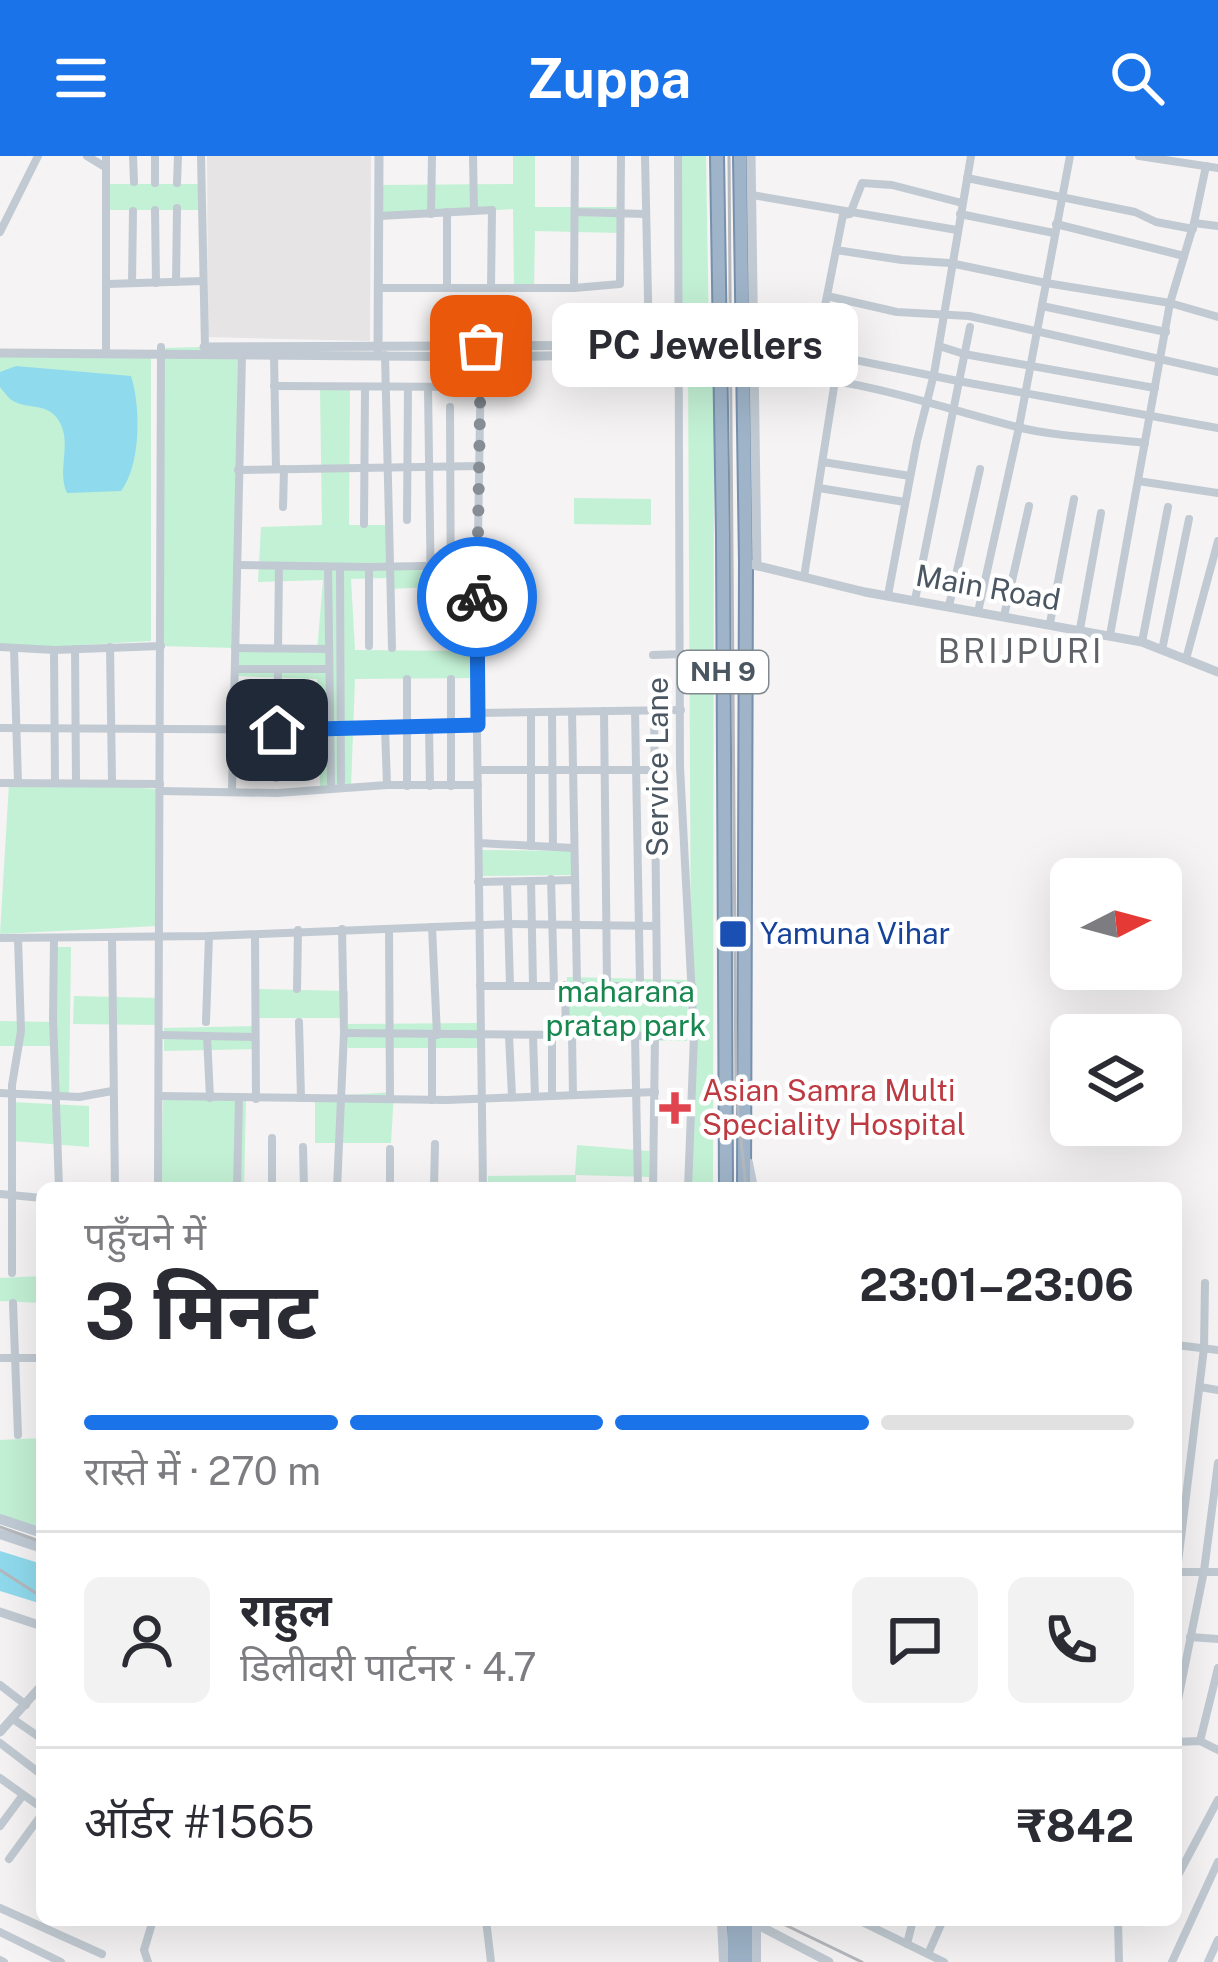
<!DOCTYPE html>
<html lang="hi">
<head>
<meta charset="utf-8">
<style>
	body { margin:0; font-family:"Public Sans","Noto Sans Devanagari",sans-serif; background:#f2f2f3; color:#2b2b33; height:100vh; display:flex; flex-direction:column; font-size:45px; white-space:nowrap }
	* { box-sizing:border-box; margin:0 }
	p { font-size:39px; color:#7c7c81 }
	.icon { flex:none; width:66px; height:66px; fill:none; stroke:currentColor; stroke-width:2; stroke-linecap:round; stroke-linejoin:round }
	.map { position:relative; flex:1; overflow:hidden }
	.drawer { position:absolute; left:36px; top:1026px; width:1146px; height:744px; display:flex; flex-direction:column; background:#fff; border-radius:18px; box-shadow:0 12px 48px #0002 }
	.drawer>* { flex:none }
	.needle { width:78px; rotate:84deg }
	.controls { position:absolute; left:1050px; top:702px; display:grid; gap:24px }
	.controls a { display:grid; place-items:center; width:132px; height:132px; border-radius:18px; background:#fff; box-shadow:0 12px 48px #0002; font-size:60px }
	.pin { position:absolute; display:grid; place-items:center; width:102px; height:102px; color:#fff; margin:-51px; border-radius:24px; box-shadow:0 6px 18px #0006 }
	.courier { position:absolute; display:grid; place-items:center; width:120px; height:120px; margin:-60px; border:9px solid #1a73e8; border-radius:50%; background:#fff; color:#222; box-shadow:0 3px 15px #0007 }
	.bubble { position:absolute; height:84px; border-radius:18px; background:#fff; box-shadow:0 12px 48px #0002; font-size:39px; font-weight:700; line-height:84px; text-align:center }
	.summary em { font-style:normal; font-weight:700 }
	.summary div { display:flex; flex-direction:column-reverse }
	.summary { display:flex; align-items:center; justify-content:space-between; height:204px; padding:0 48px }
	h1 { font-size:78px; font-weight:700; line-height:90px }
	.bar { display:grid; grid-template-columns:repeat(4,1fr); gap:18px 12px; align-content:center; height:144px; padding:0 48px }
	.bar i { height:15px; border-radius:9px; background:#e1e1e2 }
	.bar .current { background:#1a73e8 }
	.bar p { grid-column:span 4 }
	.line { display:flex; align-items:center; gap:30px; padding:0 48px; border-top:3px solid #e1e1e2 }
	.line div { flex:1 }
	.round { display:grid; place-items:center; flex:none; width:126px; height:126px; border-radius:18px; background:#f2f2f3 }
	header { display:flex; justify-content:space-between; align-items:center; height:156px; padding:0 48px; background:#1a73e8; color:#fff; font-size:54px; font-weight:700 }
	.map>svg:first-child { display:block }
	.education { fill:#e6e4e5 }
	.green { fill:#c3f1d5 }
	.water { fill:#90daee }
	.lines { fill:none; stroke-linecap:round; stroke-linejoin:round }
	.trunk-casing { stroke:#7690ad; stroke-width:16 }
	.minor { stroke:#c1cad2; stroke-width:8 }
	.tertiary { stroke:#c1cad2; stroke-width:9 }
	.secondary { stroke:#c1cbd6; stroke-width:10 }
	.trunk { stroke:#9fb4c9; stroke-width:12 }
	.rail { stroke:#b5b8bd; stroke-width:3 }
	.done { stroke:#868d94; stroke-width:12; stroke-dasharray:0 21.6 }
	.route { stroke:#1a73e8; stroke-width:15 }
	.transit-dot { fill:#1a4fb4; stroke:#fff; stroke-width:4.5 }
	.health-dot { fill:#e0444e; stroke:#fff; stroke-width:4.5 }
	.labels { text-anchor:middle; stroke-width:9; stroke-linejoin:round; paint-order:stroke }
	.shield { fill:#fff; stroke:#808990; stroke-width:3 }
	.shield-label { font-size:27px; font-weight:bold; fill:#4a5661 }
	.street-label { font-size:30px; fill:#4a5661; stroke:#fff }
	.transit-label { font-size:30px; fill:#164399; stroke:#fff; text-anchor:start }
	.park-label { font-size:30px; fill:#17864f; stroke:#fff }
	.health-label { font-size:30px; fill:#be3a42; stroke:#fff; text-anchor:start }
	.neighbourhood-label { font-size:33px; letter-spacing:3px; fill:#5f6368; stroke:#fff }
</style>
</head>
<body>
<header><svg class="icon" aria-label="menu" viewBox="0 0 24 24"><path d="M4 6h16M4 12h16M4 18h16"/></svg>Zuppa<svg class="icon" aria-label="search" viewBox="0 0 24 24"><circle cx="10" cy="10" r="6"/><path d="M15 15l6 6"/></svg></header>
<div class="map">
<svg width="1218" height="1806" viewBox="0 0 1218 1806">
	<rect width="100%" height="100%" fill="#f5f3f3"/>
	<path class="education" d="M207,0H371L370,185L208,181Z"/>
	<g class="green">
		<path d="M513,0H535V51H621L620,77L535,75L534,132H514L513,53L379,60V29L513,28Z"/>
		<path d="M682,0H706L709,182L682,181Z"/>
		<path d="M107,28H201L202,54H107Z"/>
		<path d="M241,190L235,491L317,495L323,424L258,426L261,371L322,369L320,234H350L349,369H388L389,412L431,415V431L388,433L387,422L351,423L355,494L476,495V522L355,523L351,631L320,633L317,523L234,520V492L161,490L162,192Z"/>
		<path d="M0,198L151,199V485L30,492L0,489Z"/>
		<path d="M688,203L714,207L713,1032H692Z"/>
		<path d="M574,342L651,343V369L574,368Z"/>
		<path d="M9,627L18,631L68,627L157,633V770L0,778Z"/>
		<path d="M482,694L572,695L574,719L481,720Z"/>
		<path d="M54,791H71L69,943L55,941L54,890H0V865L54,866Z"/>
		<path d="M567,821L688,824L687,885L564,883Z"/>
		<path d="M258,833L348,835V862H258Z"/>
		<path d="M74,840L160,842V869L73,868Z"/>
		<path d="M484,867L482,892H348V868Z"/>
		<path d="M258,870L256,893L164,895V872Z"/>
		<path d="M394,936L391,987H315V941Z"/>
		<path d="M163,944H246L244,1032H161Z"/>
		<path d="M12,946L89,950V991L12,985Z"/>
		<path d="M577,989L649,995V1021L576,1019V1032H488V1020L575,1019Z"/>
		<path d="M42,1120V1147L0,1145V1122Z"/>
		<path d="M42,1282V1375L0,1362V1284Z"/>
	</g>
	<g class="water">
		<path d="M16,210L131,220C141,251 141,309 121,335L67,337C56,313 74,285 57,262C46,247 27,253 13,245C8,242 4,236 0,231V216Z"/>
		<path d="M0,1395L42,1408V1448L0,1435Z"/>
	</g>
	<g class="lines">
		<defs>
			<g id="trunk">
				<path d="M717,0L723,379L726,1032"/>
				<path d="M740,0L746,407L744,1032"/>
				<path d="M734,1806V1764"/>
				<path d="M746,1806V1764"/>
			</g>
		</defs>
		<use href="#trunk" class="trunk-casing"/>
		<g class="minor">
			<path d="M87,0L105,11"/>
			<path d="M106,0V197"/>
			<path d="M133,0L134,26"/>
			<path d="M201,0L205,191"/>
			<path d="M473,0L474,55"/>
			<path d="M645,0L649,189"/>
			<path d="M678,0L680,611L694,880L688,1032"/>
			<path d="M1139,0L1218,12"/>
			<path d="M967,22L1135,56L1156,66L1193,73"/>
			<path d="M155,27V0"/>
			<path d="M177,27L178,0"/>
			<path d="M752,39L957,74"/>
			<path d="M155,54L156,127"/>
			<path d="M575,56L645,58"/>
			<path d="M431,58L432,0"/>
			<path d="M960,58L1054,77"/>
			<path d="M379,60L492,54L491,132"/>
			<path d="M1194,67L1218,70"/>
			<path d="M1056,68L1184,100"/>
			<path d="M0,76L38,0"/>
			<path d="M836,94L902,104L950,107L1046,127L1170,147L1218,161"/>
			<path d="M176,126L177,52"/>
			<path d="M132,127L133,55"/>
			<path d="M107,128L203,125"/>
			<path d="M379,132H574L620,128L621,0"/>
			<path d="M447,132V56"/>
			<path d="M574,132L575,0"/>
			<path d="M827,140L897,156L969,160L1218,216"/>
			<path d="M1042,150L1166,176"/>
			<path d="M752,183L958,225L1218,272"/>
			<path d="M939,190L964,198L1155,232"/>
			<path d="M816,195L843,59L850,58L862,27L892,29L962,47"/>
			<path d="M274,199L276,313"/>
			<path d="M385,199L392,492"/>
			<path d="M481,200L476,503L483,1032"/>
			<path d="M756,219C846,217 931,249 1017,271C1058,281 1103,282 1145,287"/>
			<path d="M274,230L481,231"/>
			<path d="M428,232L431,443"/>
			<path d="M450,251L451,478"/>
			<path d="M823,306L910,320"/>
			<path d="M238,314L480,310"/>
			<path d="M1138,325L1218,337"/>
			<path d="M819,332L905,346"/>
			<path d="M283,351L284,313"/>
			<path d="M407,364L408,231"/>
			<path d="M364,368L365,235"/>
			<path d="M237,409L369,411"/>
			<path d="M328,411L331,627"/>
			<path d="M340,411L341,626"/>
			<path d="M804,421L834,231"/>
			<path d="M888,439L917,285L934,218L971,0"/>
			<path d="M915,444L970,171"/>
			<path d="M949,450L980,313"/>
			<path d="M978,456L1019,271L1070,0"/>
			<path d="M1004,460L1029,350"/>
			<path d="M1050,467L1074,343"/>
			<path d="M1080,473L1101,357"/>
			<path d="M1110,479L1170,147L1194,67L1206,10"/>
			<path d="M1142,486L1168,351"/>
			<path d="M369,490V411L477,409"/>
			<path d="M0,491L54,494L55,625"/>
			<path d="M110,491L112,625"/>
			<path d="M14,492L18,627"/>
			<path d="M235,492L329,493"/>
			<path d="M278,492L279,410"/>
			<path d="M75,493L76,625"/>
			<path d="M54,494L161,490"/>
			<path d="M1162,494L1189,363"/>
			<path d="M653,499L682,498"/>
			<path d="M1186,503L1218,385"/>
			<path d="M235,513H329"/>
			<path d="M407,523V630"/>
			<path d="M451,523V630"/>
			<path d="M604,555L607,828"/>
			<path d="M635,555L640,828"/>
			<path d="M654,555L657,828"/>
			<path d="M552,556L553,691"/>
			<path d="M572,556L577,828"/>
			<path d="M478,557L681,554"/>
			<path d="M531,557V690"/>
			<path d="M429,571L430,630"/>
			<path d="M0,572L330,574L478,569"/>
			<path d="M385,572L387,629"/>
			<path d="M478,614H654"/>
			<path d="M276,622L278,513"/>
			<path d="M0,627L160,628"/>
			<path d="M161,635L277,637L387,629H478"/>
			<path d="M232,635L242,199"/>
			<path d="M479,687L573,692"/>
			<path d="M551,723L554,829"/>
			<path d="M531,725L533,829"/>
			<path d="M478,726L575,724"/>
			<path d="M507,726L510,830"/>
			<path d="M432,771L437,879"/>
			<path d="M389,773L390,943"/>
			<path d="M255,779L256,943"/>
			<path d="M0,782L209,780L510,768L656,770"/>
			<path d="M112,782L115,1032"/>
			<path d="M54,783L53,862L59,1032"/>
			<path d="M565,829L566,880"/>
			<path d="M480,830H692"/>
			<path d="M297,833L298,774"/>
			<path d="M206,866L209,780"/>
			<path d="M299,866L301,942"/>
			<path d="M344,877L677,880"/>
			<path d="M160,879L254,881"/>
			<path d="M207,880L210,942"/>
			<path d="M432,880V944"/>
			<path d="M509,880L512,940"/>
			<path d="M533,880L535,940"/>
			<path d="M552,880V940"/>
			<path d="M572,880L573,939"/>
			<path d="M635,880L638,1032"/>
			<path d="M0,937L79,941L112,935"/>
			<path d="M159,940L447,944L655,936"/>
			<path d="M272,982V1032"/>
			<path d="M303,991L304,1032"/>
			<path d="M390,993V1032"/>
			<path d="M158,1032L161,191"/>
			<path d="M237,1032L239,943"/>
			<path d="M337,1032L344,877L342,773"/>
			<path d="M434,1032L435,988"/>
			<path d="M653,1032L655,880"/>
			<path d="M0,1038L42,1042"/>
			<path d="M12,1117V929L21,875L18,782"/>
			<path d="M13,1147L18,1279"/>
			<path d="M1176,1189L1218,1194"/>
			<path d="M0,1202H42"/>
			<path d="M1200,1231L1218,1234"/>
			<path d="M1177,1416H1218"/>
			<path d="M1176,1423L1204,1192L1205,1127"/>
			<path d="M1190,1481L1218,1483"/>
			<path d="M0,1529L26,1549"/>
			<path d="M1176,1554L1204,1415L1218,1307"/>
			<path d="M13,1563L42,1583"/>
			<path d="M1200,1585L1218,1512"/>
			<path d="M1176,1586L1200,1585L1218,1594"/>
			<path d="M0,1587L42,1619"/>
			<path d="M0,1622L42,1652"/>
			<path d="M0,1670L23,1639"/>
			<path d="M9,1703L42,1658"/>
			<path d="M1176,1723L1218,1644"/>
			<path d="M0,1752L102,1798"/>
			<path d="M486,1764L491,1806"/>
			<path d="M858,1764L944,1806"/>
			<path d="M1118,1764L1119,1806"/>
			<path d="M0,1776L61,1806"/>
			<path d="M907,1788L913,1764"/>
			<path d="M928,1798L943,1764"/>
			<path d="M0,1804L4,1806"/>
			<path d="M148,1806L144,1794L153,1764"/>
			<path d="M1172,1806L1218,1706"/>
			<path d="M1208,1806L1218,1784"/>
		</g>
		<g class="tertiary">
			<path d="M751,0L757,410"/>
			<path d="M204,191L681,189L720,182"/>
			<path d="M378,194L379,0"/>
			<path d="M0,197L502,201L681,197L704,199L721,207"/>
			<path d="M746,407L865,436L1142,486L1218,516"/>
			<path d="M0,1456L42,1470"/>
			<path d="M0,1576L42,1529"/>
			<path d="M756,1768L829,1806"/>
		</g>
		<g class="secondary">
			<path d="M748,1007L753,1032"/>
			<path d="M0,1363L42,1377"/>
			<path d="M0,1378L42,1392"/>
			<path d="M722,1764L724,1806"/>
			<path d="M756,1806V1764"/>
		</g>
		<use href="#trunk" class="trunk"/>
		<g class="rail">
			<path d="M729,0L736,934L746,1032"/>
			<path d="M0,1371L42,1386"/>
			<path d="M0,1414L42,1441"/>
			<path d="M775,1764L862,1806"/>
		</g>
	</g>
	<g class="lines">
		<path class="done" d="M477,441L481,190"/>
		<path class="route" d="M277,574L478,569L477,441"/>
	</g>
	<rect class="transit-dot" x="718" y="763" width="30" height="30" rx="6"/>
	<path class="health-dot" d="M669 934h12v12h12v12h-12v12h-12v-12h-12v-12h12z"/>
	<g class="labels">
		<rect class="shield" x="678" y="495" width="90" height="42" rx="9"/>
		<g class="shield-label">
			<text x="723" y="525">NH 9</text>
		</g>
		<g class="street-label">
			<text transform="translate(988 432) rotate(10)" y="10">Main Road</text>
			<text transform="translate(658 611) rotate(-90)" y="10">Service Lane</text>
		</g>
		<g class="transit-label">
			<text x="760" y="788">Yamuna Vihar</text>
		</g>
		<g class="park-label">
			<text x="626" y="846">maharana<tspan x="626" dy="34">pratap park</tspan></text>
		</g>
		<g class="health-label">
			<text x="702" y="945">Asian Samra Multi<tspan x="702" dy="34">Speciality Hospital</tspan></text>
		</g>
		<g class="neighbourhood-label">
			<text x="1021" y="507">BRIJPURI</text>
		</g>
	</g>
</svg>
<div class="controls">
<a><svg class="needle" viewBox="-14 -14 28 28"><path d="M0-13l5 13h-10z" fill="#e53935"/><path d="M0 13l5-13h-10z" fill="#7c7c81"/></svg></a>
<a><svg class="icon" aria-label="layers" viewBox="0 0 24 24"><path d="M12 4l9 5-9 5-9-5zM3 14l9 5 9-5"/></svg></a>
</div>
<div class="pin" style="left:481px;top:190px;background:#ea580c"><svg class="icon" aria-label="bag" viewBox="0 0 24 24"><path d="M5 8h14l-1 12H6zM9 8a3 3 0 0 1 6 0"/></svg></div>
<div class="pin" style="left:277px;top:574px;background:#1f2937"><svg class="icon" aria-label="home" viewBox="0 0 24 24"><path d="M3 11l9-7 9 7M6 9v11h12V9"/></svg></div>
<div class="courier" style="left:477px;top:441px"><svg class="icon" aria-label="bike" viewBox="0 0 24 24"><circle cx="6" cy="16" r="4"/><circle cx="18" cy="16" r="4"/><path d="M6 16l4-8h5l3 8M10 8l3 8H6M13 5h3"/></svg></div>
<div class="bubble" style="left:552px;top:147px;width:306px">PC Jewellers</div>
<section class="drawer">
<div class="summary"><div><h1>3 मिनट</h1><p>पहुँचने में</p></div><em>23:01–23:06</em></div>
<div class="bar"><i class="current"></i><i class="current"></i><i class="current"></i><i></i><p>रास्ते में · 270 m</p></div>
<div class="line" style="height:216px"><a class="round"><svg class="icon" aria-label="person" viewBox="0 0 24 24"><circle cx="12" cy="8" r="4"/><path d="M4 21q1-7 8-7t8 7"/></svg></a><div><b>राहुल</b><p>डिलीवरी पार्टनर · 4.7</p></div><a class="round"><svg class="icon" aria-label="chat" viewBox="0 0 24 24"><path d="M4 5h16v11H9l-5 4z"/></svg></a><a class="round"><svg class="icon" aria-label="phone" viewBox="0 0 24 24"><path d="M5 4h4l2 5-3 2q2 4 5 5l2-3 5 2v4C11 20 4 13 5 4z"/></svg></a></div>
<div class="line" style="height:156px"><div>ऑर्डर #1565</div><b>₹842</b></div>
</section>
</div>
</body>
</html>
